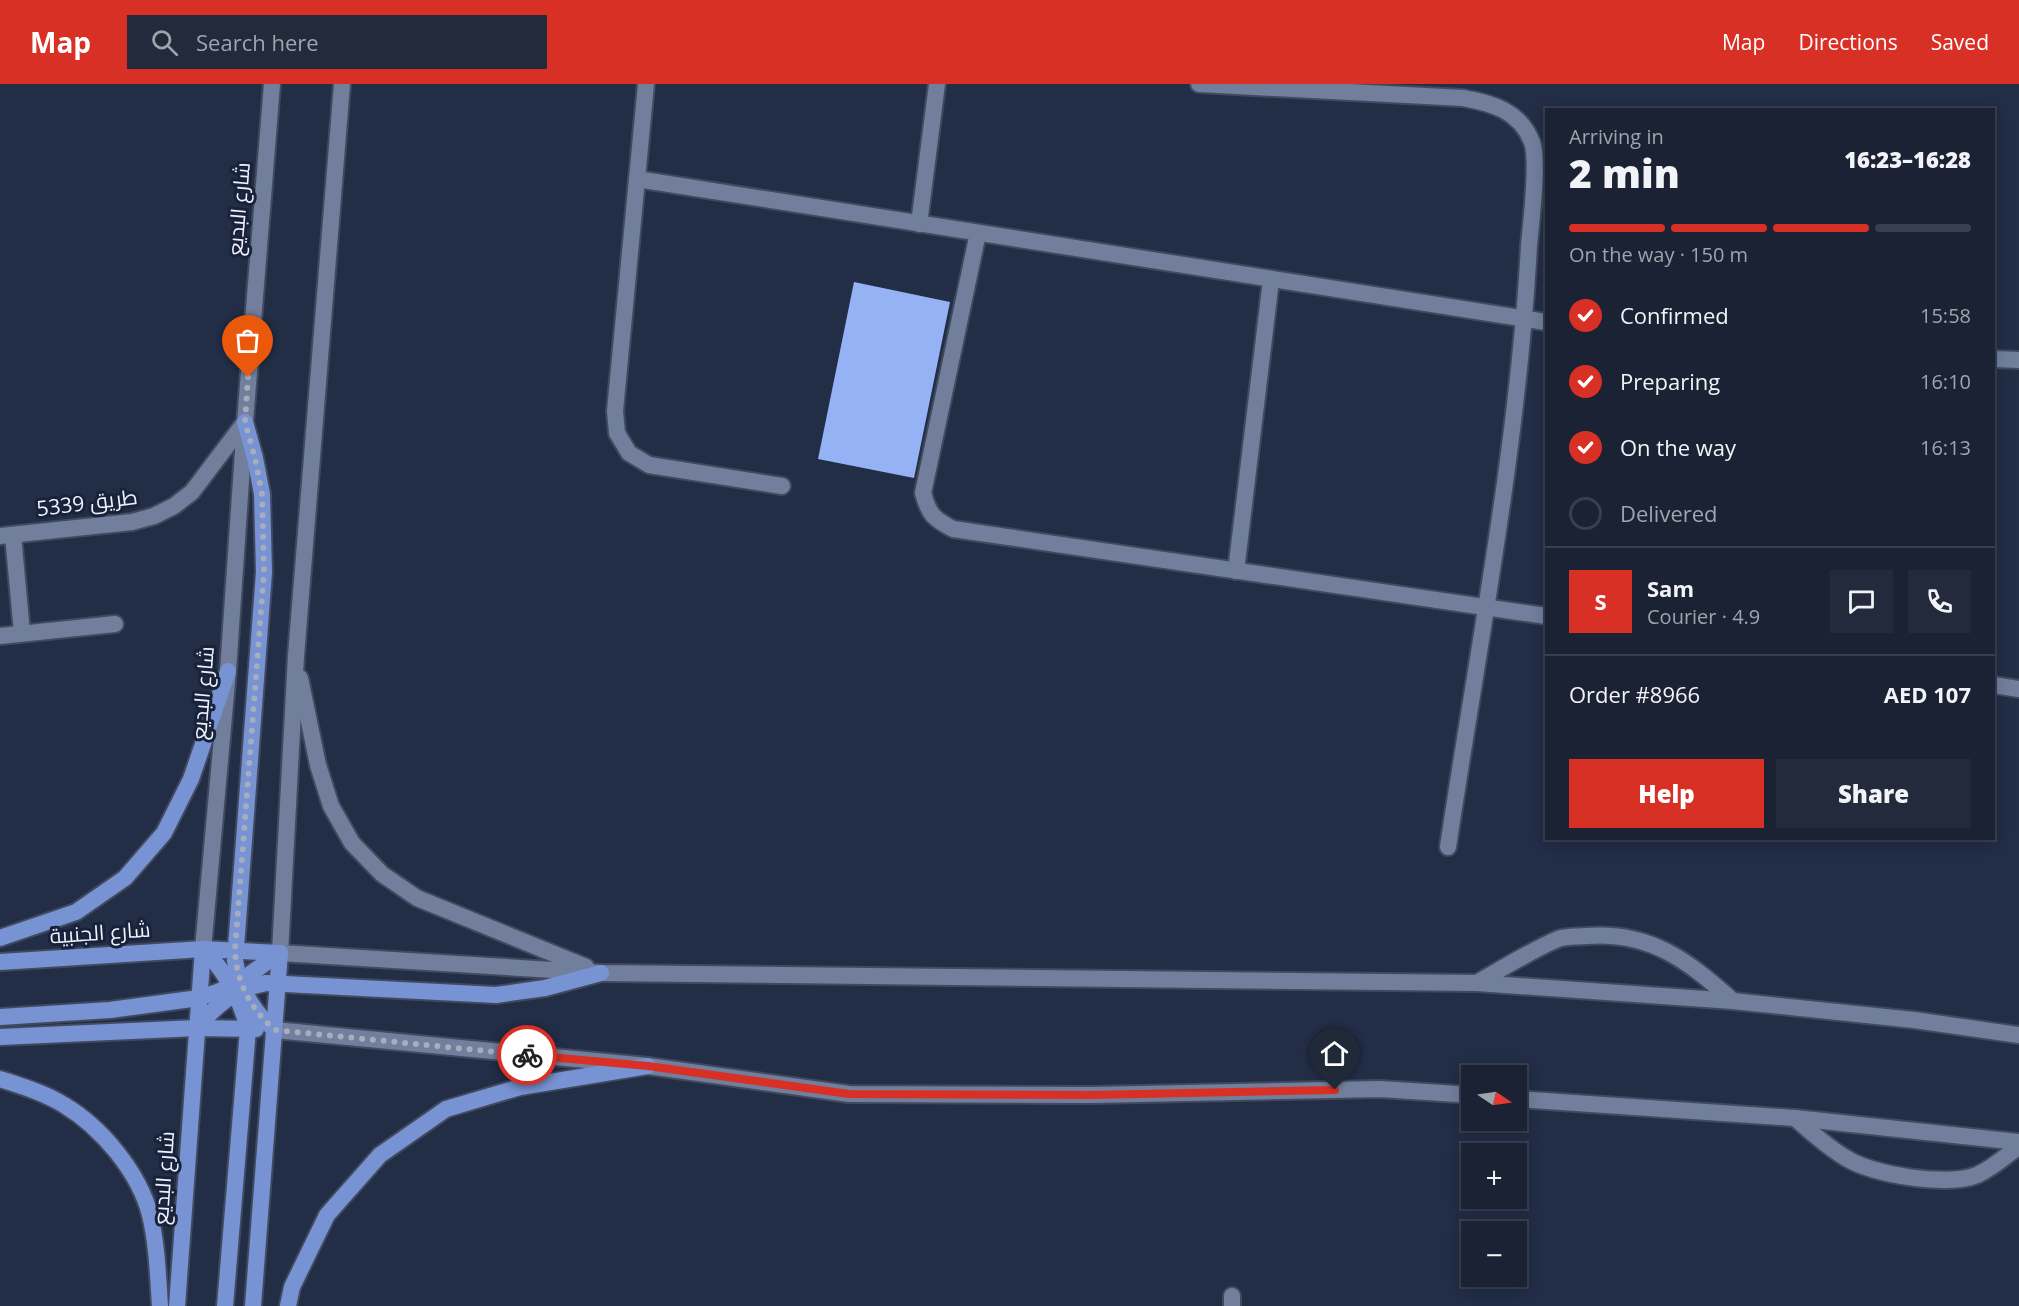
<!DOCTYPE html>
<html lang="en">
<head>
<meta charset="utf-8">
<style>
	body { margin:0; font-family:"Open Sans",Cairo,sans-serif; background:#232a3c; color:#f1f3f6; height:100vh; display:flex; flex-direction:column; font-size:22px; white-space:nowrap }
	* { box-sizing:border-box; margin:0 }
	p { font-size:20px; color:#9fa4ac }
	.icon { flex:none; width:33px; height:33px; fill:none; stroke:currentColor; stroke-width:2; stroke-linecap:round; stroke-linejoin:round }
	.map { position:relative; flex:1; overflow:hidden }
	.drawer { position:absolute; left:1545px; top:24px; width:450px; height:732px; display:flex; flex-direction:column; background:#1a2234; border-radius:0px; box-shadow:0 3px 15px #0003,0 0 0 2px #383f4f }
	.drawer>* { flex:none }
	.needle { width:39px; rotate:103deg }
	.tools { position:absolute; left:1461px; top:981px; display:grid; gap:12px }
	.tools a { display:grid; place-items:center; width:66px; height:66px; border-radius:0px; background:#1a2234; box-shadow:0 3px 15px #0003,0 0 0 2px #383f4f; font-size:30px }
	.pin { position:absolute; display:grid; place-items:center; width:51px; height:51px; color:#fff; margin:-62px -26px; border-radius:50% 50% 50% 0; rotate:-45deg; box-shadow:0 0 6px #0007 }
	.pin .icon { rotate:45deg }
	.courier { position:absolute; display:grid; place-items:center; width:60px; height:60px; margin:-30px; border:4px solid #d93025; border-radius:50%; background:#fff; color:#222; box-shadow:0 2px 8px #0007 }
	.headline em { font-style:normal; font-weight:800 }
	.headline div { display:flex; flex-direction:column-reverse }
	.headline { display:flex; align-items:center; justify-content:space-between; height:102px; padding:0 24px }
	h1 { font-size:39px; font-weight:800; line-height:45px }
	.bar { display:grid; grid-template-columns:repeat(4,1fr); gap:9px 6px; align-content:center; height:72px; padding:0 24px }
	.bar i { height:8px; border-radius:4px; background:#383f4f }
	.bar .active { background:#d93025 }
	.bar p { grid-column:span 4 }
	.line { display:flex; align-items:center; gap:15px; padding:0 24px; border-top:2px solid #383f4f }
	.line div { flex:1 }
	.round { display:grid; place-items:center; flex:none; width:63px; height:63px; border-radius:0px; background:#232a3c }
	ol { padding:0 24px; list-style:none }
	li { display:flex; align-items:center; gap:18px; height:66px }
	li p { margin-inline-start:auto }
	li .icon { padding:6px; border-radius:50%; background:#d93025; color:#fff; stroke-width:4 }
	li:last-child { color:#9fa4ac }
	li i { width:33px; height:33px; border:3px solid #383f4f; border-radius:50% }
	.primary-button { display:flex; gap:12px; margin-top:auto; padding:12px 24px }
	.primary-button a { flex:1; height:69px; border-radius:0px; background:#d93025; color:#fff; font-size:24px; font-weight:800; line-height:69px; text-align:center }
	.primary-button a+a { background:#232a3c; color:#f1f3f6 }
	header { display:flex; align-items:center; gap:36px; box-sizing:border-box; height:84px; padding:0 30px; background:#d93025; color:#fff }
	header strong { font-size:28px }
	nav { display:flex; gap:33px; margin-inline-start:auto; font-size:21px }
	.search { width:420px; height:54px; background:#232a3c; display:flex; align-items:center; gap:15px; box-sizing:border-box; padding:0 21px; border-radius:0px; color:#9fa4ac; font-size:22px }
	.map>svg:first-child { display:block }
	.building { fill:#95b2f4 }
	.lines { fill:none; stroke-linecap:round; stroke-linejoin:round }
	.service-casing { stroke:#41495e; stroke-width:20 }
	.minor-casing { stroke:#41495e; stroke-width:20 }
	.tertiary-casing { stroke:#41495e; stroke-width:20 }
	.primary-casing { stroke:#41495e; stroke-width:20 }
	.service { stroke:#717f9d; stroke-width:16 }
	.minor { stroke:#717f9d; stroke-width:16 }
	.tertiary { stroke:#717f9d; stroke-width:16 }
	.primary { stroke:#7793d3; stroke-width:16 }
	.done { stroke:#a6adbc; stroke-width:6; stroke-dasharray:0 10.8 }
	.route { stroke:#d93025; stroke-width:8 }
	.labels { text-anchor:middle; stroke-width:6; stroke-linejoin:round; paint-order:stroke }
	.street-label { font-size:21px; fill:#edf2fc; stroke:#18233b }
</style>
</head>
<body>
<header>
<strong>Map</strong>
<div class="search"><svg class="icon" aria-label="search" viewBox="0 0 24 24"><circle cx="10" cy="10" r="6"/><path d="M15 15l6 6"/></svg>Search here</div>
<nav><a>Map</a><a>Directions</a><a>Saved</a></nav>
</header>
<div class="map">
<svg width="2019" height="1222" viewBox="0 0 2019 1222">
	<rect width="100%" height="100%" fill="#222d46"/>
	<path class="building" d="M854,198L950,218L914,394L818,375Z"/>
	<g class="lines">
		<defs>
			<g id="service">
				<path d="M13,451L22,549"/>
				<path d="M0,552L115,540"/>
				<path d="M1477,899C1503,884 1530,867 1558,855C1566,852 1577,853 1586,852C1650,847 1687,876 1733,917"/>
				<path d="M1795,1034C1811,1048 1827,1063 1846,1074C1872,1091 1948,1103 1977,1091C1993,1084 2006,1072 2019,1062"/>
				<path d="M1232,1212V1222"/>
			</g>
			<g id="minor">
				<path d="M646,0L615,327L617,349L629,369L649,381L782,402"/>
				<path d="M1199,0L1463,14C1492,19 1520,27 1532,58C1539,77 1531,139 1529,162C1518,364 1478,563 1448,763"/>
				<path d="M637,95L1546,238"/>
				<path d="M919,140L937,0"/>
				<path d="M978,149L923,409C929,431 934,435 953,445L1546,532"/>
				<path d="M1994,275L2019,276"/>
				<path d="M0,452L132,438L154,432L174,422L192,408L245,338"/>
				<path d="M1236,487L1271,196"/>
				<path d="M1994,601L2019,605"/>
			</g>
			<g id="tertiary">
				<path d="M342,0L296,572L280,869L601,889L1477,899L1733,917L1914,936L2019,951"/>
				<path d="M300,594L318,681L331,722L352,759L382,790L417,814L586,883"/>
				<path d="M203,865L228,587L245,338L272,0"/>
				<path d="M275,946L648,982L849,1010L1091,1011L1380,1005L1472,1011"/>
				<path d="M1516,1015L1795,1034L2019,1058"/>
			</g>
			<g id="primary">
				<path d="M245,338L255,374L262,410L264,488L235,877C240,905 254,929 275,946"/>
				<path d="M0,854L76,828L125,794L164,749L191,695L228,587"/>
				<path d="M203,865C226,888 240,913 248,945L225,1222"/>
				<path d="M0,878L203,865L280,869"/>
				<path d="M0,933L110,926L199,914L220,907L240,897L280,869"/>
				<path d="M197,944C215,922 236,904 266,899L496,911L545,904L601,889"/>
				<path d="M0,953L197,944L256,945"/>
				<path d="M0,995C21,1002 45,1009 64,1021C101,1043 139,1088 150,1131C157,1160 158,1192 160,1222"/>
				<path d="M177,1222L203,865"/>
				<path d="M253,1222L280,869"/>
				<path d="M288,1222L292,1203L327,1131L380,1071L446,1025L520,1003L648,982"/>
			</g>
		</defs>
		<use href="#service" class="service-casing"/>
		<use href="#minor" class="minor-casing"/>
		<use href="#tertiary" class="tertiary-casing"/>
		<use href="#primary" class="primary-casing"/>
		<use href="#service" class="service"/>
		<use href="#minor" class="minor"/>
		<use href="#tertiary" class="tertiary"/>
		<use href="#primary" class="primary"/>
	</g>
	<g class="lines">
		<path class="done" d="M248,293L245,338L255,374L262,410L264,488L235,866C236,898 251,926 275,946L527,971"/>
		<path class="route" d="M527,971L648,982L849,1010L1091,1011L1335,1006"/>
	</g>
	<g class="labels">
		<g class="street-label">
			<text transform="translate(239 125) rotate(-85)" y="7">شارع البديع</text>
			<text transform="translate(87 419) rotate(-7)" y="7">طريق 5339</text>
			<text transform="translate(203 609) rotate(-85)" y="7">شارع البديع</text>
			<text transform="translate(100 849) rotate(-4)" y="7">شارع الجنبية</text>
			<text transform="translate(164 1094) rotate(-86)" y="7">شارع البديع</text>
		</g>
	</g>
</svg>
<div class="tools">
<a><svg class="needle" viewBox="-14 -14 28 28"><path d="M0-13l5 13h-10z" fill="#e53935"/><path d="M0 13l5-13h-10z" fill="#9fa4ac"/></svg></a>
<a>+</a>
<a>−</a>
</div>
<div class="pin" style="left:248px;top:293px;background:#ea580c"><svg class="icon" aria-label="bag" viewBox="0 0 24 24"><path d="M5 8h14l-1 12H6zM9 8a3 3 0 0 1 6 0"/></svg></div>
<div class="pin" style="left:1335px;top:1006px;background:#1f2937"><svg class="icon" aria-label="home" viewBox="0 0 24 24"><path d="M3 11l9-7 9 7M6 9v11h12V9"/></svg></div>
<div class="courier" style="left:527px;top:971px"><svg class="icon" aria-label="bike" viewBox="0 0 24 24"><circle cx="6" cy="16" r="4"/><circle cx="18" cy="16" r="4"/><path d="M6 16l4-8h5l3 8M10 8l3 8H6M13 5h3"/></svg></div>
<section class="drawer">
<div class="headline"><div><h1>2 min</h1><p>Arriving in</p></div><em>16:23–16:28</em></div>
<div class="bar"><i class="active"></i><i class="active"></i><i class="active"></i><i></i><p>On the way · 150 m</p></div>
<ol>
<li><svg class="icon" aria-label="check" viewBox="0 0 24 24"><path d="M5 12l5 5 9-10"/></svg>Confirmed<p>15:58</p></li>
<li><svg class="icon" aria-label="check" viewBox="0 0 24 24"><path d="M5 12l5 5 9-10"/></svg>Preparing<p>16:10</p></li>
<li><svg class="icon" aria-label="check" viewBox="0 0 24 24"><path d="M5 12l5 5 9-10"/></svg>On the way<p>16:13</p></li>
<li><i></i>Delivered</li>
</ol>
<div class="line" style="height:108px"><b class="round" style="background:#d93025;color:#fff">S</b><div><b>Sam</b><p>Courier · 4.9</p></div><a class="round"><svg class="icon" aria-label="chat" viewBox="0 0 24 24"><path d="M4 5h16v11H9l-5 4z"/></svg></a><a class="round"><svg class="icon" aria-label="phone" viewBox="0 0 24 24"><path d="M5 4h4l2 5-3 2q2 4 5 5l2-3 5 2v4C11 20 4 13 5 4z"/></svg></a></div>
<div class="line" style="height:78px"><div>Order #8966</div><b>AED 107</b></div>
<div class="primary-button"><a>Help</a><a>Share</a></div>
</section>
</div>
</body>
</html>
